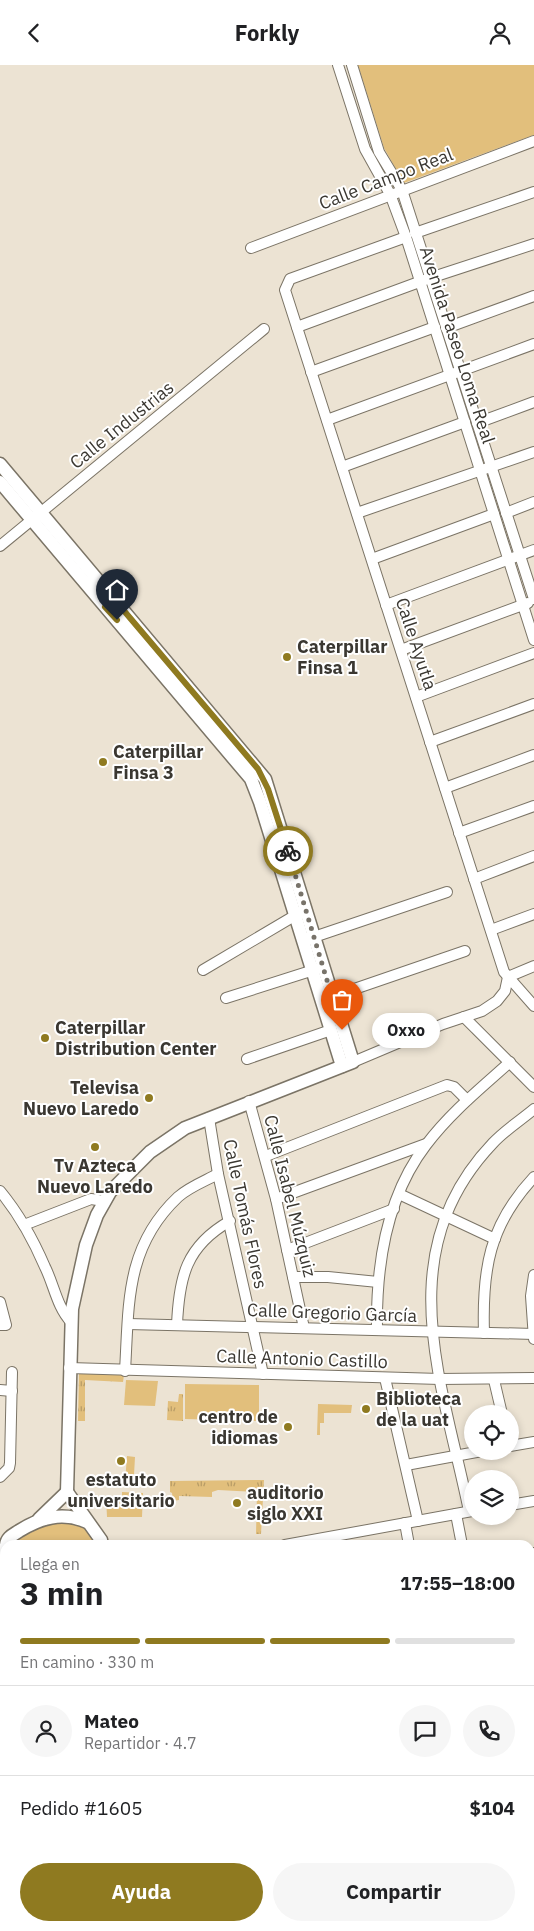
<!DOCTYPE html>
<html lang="es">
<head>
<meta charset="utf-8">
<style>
	body { margin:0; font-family:"IBM Plex Sans",sans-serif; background:#f6f6f6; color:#202124; height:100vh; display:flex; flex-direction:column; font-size:19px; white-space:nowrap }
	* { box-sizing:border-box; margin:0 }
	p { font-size:16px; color:#757577 }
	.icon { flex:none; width:28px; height:28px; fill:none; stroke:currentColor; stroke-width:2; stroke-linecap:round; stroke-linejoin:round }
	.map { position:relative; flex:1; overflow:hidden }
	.side { position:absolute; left:0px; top:1475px; width:535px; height:391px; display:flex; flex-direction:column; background:#fff; border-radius:15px 15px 0 0; box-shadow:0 2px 8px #0003 }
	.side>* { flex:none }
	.controls { position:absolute; left:464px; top:1340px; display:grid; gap:10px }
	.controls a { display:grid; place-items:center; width:55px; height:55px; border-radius:50%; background:#fff; box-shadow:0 2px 8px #0003; font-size:25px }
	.pin { position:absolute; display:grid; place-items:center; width:42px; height:42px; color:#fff; margin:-51px -21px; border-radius:50% 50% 50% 0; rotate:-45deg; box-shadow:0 0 5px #0007 }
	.pin .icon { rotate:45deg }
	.courier { position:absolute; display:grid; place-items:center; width:50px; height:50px; margin:-25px; border:4px solid #8f7a20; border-radius:50%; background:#fff; color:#222; box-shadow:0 1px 6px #0007 }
	.bubble { position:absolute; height:35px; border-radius:18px; background:#fff; box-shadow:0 2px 8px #0003; font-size:16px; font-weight:700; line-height:35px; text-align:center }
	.overview em { font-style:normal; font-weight:700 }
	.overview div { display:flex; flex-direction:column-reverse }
	.overview { display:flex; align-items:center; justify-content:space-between; height:85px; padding:0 20px }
	h1 { font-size:32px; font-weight:700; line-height:38px }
	.bar { display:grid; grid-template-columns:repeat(4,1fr); gap:8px 5px; align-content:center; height:60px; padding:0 20px }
	.bar i { height:6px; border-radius:4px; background:#e0e0e0 }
	.bar .active { background:#8f7a20 }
	.bar p { grid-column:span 4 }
	.line { display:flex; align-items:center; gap:12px; padding:0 20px; border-top:1px solid #e0e0e0 }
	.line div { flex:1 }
	.round { display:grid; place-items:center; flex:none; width:52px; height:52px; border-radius:26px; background:#f6f6f6 }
	.action { display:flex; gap:10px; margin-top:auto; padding:10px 20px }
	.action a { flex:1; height:58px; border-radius:30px; background:#8f7a20; color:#fff; font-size:20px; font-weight:700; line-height:58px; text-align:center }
	.action a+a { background:#f6f6f6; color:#202124 }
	header { display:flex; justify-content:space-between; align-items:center; height:65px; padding:0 20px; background:#fff; font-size:22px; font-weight:700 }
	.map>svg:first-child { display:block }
	.grass { fill:url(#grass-tufts) }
	.green { fill:#e2bf7c }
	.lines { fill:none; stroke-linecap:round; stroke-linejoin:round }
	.minor-casing { stroke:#7b7466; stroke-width:12 }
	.major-casing { stroke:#7b7466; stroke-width:15 }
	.minor { stroke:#fff; stroke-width:10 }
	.major { stroke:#fff; stroke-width:12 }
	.done { stroke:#78736a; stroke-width:5; stroke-dasharray:0 9 }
	.route { stroke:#8f7a20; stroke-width:6 }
	.poi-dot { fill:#8f7a20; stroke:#fff; stroke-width:2 }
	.labels { text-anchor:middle; stroke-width:4; stroke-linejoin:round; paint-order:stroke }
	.street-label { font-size:18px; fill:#3a3731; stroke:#fff }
	.poi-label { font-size:18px; font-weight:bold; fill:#3a3731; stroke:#fff; text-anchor:start }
</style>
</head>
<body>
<header><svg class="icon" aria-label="back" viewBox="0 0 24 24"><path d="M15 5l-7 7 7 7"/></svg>Forkly<svg class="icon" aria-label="person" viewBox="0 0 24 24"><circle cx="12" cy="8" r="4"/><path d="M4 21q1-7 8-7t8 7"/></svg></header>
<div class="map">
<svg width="534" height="1866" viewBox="0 0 534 1866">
	<defs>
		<pattern id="grass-tufts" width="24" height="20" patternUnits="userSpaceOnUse" patternTransform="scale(1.25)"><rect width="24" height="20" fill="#e2bf7c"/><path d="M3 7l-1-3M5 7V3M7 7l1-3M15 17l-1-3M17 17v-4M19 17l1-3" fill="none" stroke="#b89c66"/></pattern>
	</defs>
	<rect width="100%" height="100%" fill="#ece3d3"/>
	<g class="grass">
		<path d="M79,1308L124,1310L123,1317L85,1315V1356H78Z"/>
		<path d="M179,1329H183V1356L167,1355L168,1336L178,1337Z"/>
		<path d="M264,1415L261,1469H256L257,1427L218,1425L212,1427V1432L179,1431V1435L173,1436L172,1428L170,1427V1416Z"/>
	</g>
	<g class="green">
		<path d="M358,0H534V70L404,118L384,83Z"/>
		<path d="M126,1315L158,1316L155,1341L124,1340Z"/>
		<path d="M185,1319L259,1320V1356L185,1354Z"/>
		<path d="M318,1339L352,1340L351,1348H324V1358H320V1370H317Z"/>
		<path d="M127,1391L135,1392L134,1410L152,1412L151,1419L125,1417Z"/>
		<path d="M122,1427L143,1428L142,1452H107L106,1432L122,1434Z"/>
		<path d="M39,1457L83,1458L100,1480H7Z"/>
	</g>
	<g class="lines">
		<defs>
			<g id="minor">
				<path d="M338,0L365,84L390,129L406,172L534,575"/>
				<path d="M352,0L379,87L402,125L534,534"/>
				<path d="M415,168L534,127"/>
				<path d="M406,172L290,214L285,225L504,907L534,941"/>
				<path d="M251,183L534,76"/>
				<path d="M297,262L430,213L534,179"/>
				<path d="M446,263L534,231"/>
				<path d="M311,307L435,262"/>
				<path d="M327,355L534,279"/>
				<path d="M477,358L534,337"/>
				<path d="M342,402L465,357"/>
				<path d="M357,448L534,387"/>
				<path d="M506,448L534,437"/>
				<path d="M0,481L264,264"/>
				<path d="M372,494L494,449"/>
				<path d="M386,540L534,485"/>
				<path d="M401,585L528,538"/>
				<path d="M416,632L534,588"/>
				<path d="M430,677L534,639"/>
				<path d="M445,723L534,690"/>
				<path d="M459,768L534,741"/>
				<path d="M474,814L534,791"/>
				<path d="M491,865L534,849"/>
				<path d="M308,874L447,827"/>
				<path d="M203,905L301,847"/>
				<path d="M508,912L534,901"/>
				<path d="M331,932L465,886"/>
				<path d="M226,933L320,903"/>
				<path d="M464,952L534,1022"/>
				<path d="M247,994L331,965"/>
				<path d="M353,997L443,959L482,946L497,936L505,926L508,912"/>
				<path d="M249,1036L276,1134L304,1263"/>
				<path d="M209,1053L218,1109L263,1309"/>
				<path d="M266,1091L447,1020L454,1022L467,1035"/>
				<path d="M0,1126C19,1149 33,1174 45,1202C54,1220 57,1242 71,1257"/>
				<path d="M399,1129L495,1174"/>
				<path d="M276,1134L426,1079"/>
				<path d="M24,1160L91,1134L104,1136"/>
				<path d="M287,1185L394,1144"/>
				<path d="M534,1210L531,1231L534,1274"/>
				<path d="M293,1212H328L378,1217"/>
				<path d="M0,1237L6,1260H0"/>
				<path d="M128,1259L534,1269"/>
				<path d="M177,1260C179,1212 186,1181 230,1156"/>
				<path d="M377,1265C376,1201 386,1132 426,1080C450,1048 481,1023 510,997"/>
				<path d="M484,1268C482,1205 489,1160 534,1112"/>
				<path d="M69,1303L440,1314L534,1313"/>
				<path d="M125,1306C129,1239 125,1182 178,1132C189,1122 205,1116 218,1109"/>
				<path d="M385,1313L418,1456"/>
				<path d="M494,1315L502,1349"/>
				<path d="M0,1325L12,1326"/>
				<path d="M510,1381L534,1377"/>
				<path d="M406,1400L482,1386"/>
				<path d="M0,1412L9,1403L10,1398L12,1307"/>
				<path d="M510,1440L534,1436"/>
				<path d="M469,1446C443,1318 388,1188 493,1078C505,1065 521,1055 534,1044"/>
				<path d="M456,1449L462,1480"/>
				<path d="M405,1458L409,1480"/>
				<path d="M285,1480L472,1446"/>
				<path d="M0,1484L5,1487"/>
				<path d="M530,1489L534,1488"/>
				<path d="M0,1533L5,1534V1561"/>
				<path d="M530,1578L534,1577"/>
				<path d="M530,1588L534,1611"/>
				<path d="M0,1609H5"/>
				<path d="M0,1659H5"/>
				<path d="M530,1681H534"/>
				<path d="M530,1723L534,1722"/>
				<path d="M530,1815L534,1814"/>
				<path d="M0,1861H3L5,1690"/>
				<path d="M120,1861V1866"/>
				<path d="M168,1861V1866"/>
				<path d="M327,1861L328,1866"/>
				<path d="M422,1861L423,1866"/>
				<path d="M478,1861V1866"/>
				<path d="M216,1866V1861"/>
				<path d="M240,1866L267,1861"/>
				<path d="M527,1866L534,1865"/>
			</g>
			<g id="major">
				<path d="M0,399L265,714L353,997L185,1063L150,1087L110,1127L97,1150L86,1180L72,1244L67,1427"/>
				<path d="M0,417L251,714L260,737L342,1001"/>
				<path d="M67,1427L101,1475L102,1480"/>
				<path d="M39,1454L67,1427"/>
				<path d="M6,1480C7,1472 13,1470 19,1466C40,1453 62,1446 87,1457"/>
				<path d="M71,1861V1866"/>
				<path d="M57,1866V1861"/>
			</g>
		</defs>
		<use href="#minor" class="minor-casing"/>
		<use href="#major" class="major-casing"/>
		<use href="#minor" class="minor"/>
		<use href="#major" class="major"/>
	</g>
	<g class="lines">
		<path class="done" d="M288,786L342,965"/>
		<path class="route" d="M117,555L105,542L114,534L258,704L268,724L288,786"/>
	</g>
	<g class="poi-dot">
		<circle cx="287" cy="592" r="5"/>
		<circle cx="103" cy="697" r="5"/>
		<circle cx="45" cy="973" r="5"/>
		<circle cx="149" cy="1033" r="5"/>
		<circle cx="95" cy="1082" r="5"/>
		<circle cx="366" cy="1344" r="5"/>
		<circle cx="288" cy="1362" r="5"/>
		<circle cx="121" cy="1396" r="5"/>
		<circle cx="237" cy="1438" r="5"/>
	</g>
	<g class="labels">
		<g class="street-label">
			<text transform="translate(386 114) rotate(-21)" y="6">Calle Campo Real</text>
			<text transform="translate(457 280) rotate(72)" y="6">Avenida Paseo Loma Real</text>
			<text transform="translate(122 360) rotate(-39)" y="6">Calle Industrias</text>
			<text transform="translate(416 579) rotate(72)" y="6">Calle Ayutla</text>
			<text transform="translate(290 1131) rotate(76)" y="6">Calle Isabel Múzquiz</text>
			<text transform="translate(245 1149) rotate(78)" y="6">Calle Tomás Flores</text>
			<text transform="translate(332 1248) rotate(2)" y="6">Calle Gregorio García</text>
			<text transform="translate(302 1294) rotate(2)" y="6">Calle Antonio Castillo</text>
		</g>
		<g class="poi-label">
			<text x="297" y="588">Caterpillar<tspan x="297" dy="21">Finsa 1</tspan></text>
			<text x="113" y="693">Caterpillar<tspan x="113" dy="21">Finsa 3</tspan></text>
			<text x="55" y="969">Caterpillar<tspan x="55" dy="21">Distribution Center</tspan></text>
			<text x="139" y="1029" text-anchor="end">Televisa<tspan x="139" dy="21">Nuevo Laredo</tspan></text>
			<text x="95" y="1107" text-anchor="middle">Tv Azteca<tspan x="95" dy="21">Nuevo Laredo</tspan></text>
			<text x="376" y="1340">Biblioteca<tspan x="376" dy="21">de la uat</tspan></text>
			<text x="278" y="1358" text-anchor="end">centro de<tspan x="278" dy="21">idiomas</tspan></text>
			<text x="121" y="1421" text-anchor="middle">estatuto<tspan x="121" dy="21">universitario</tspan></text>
			<text x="247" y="1434">auditorio<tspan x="247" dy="21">siglo XXI</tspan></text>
		</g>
	</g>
</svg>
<div class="controls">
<a><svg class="icon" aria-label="locate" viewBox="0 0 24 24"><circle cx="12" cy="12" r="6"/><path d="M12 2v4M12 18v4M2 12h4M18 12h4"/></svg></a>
<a><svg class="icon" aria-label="layers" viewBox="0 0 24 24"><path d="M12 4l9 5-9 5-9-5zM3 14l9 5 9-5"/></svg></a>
</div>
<div class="pin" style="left:342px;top:965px;background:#ea580c"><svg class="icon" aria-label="bag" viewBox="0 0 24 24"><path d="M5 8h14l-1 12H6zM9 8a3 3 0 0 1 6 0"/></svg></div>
<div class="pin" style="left:117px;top:555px;background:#1f2937"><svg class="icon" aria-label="home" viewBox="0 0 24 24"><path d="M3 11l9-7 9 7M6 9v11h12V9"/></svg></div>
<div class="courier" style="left:288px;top:786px"><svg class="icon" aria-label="bike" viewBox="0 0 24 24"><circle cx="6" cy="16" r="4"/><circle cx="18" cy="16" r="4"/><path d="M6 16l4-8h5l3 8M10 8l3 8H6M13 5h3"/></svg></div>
<div class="bubble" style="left:372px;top:948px;width:68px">Oxxo</div>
<section class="side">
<div class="overview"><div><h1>3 min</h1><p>Llega en</p></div><em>17:55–18:00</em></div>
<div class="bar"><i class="active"></i><i class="active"></i><i class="active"></i><i></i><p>En camino · 330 m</p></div>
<div class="line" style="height:90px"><a class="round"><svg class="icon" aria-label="person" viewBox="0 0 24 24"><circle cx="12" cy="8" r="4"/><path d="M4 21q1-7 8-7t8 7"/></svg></a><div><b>Mateo</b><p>Repartidor · 4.7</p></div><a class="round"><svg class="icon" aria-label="chat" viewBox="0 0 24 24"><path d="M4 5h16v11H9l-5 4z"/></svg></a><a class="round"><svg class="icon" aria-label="phone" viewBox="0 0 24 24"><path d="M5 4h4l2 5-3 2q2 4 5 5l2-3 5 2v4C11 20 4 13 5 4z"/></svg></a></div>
<div class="line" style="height:65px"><div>Pedido #1605</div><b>$104</b></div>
<div class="action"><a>Ayuda</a><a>Compartir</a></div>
</section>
</div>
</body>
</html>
